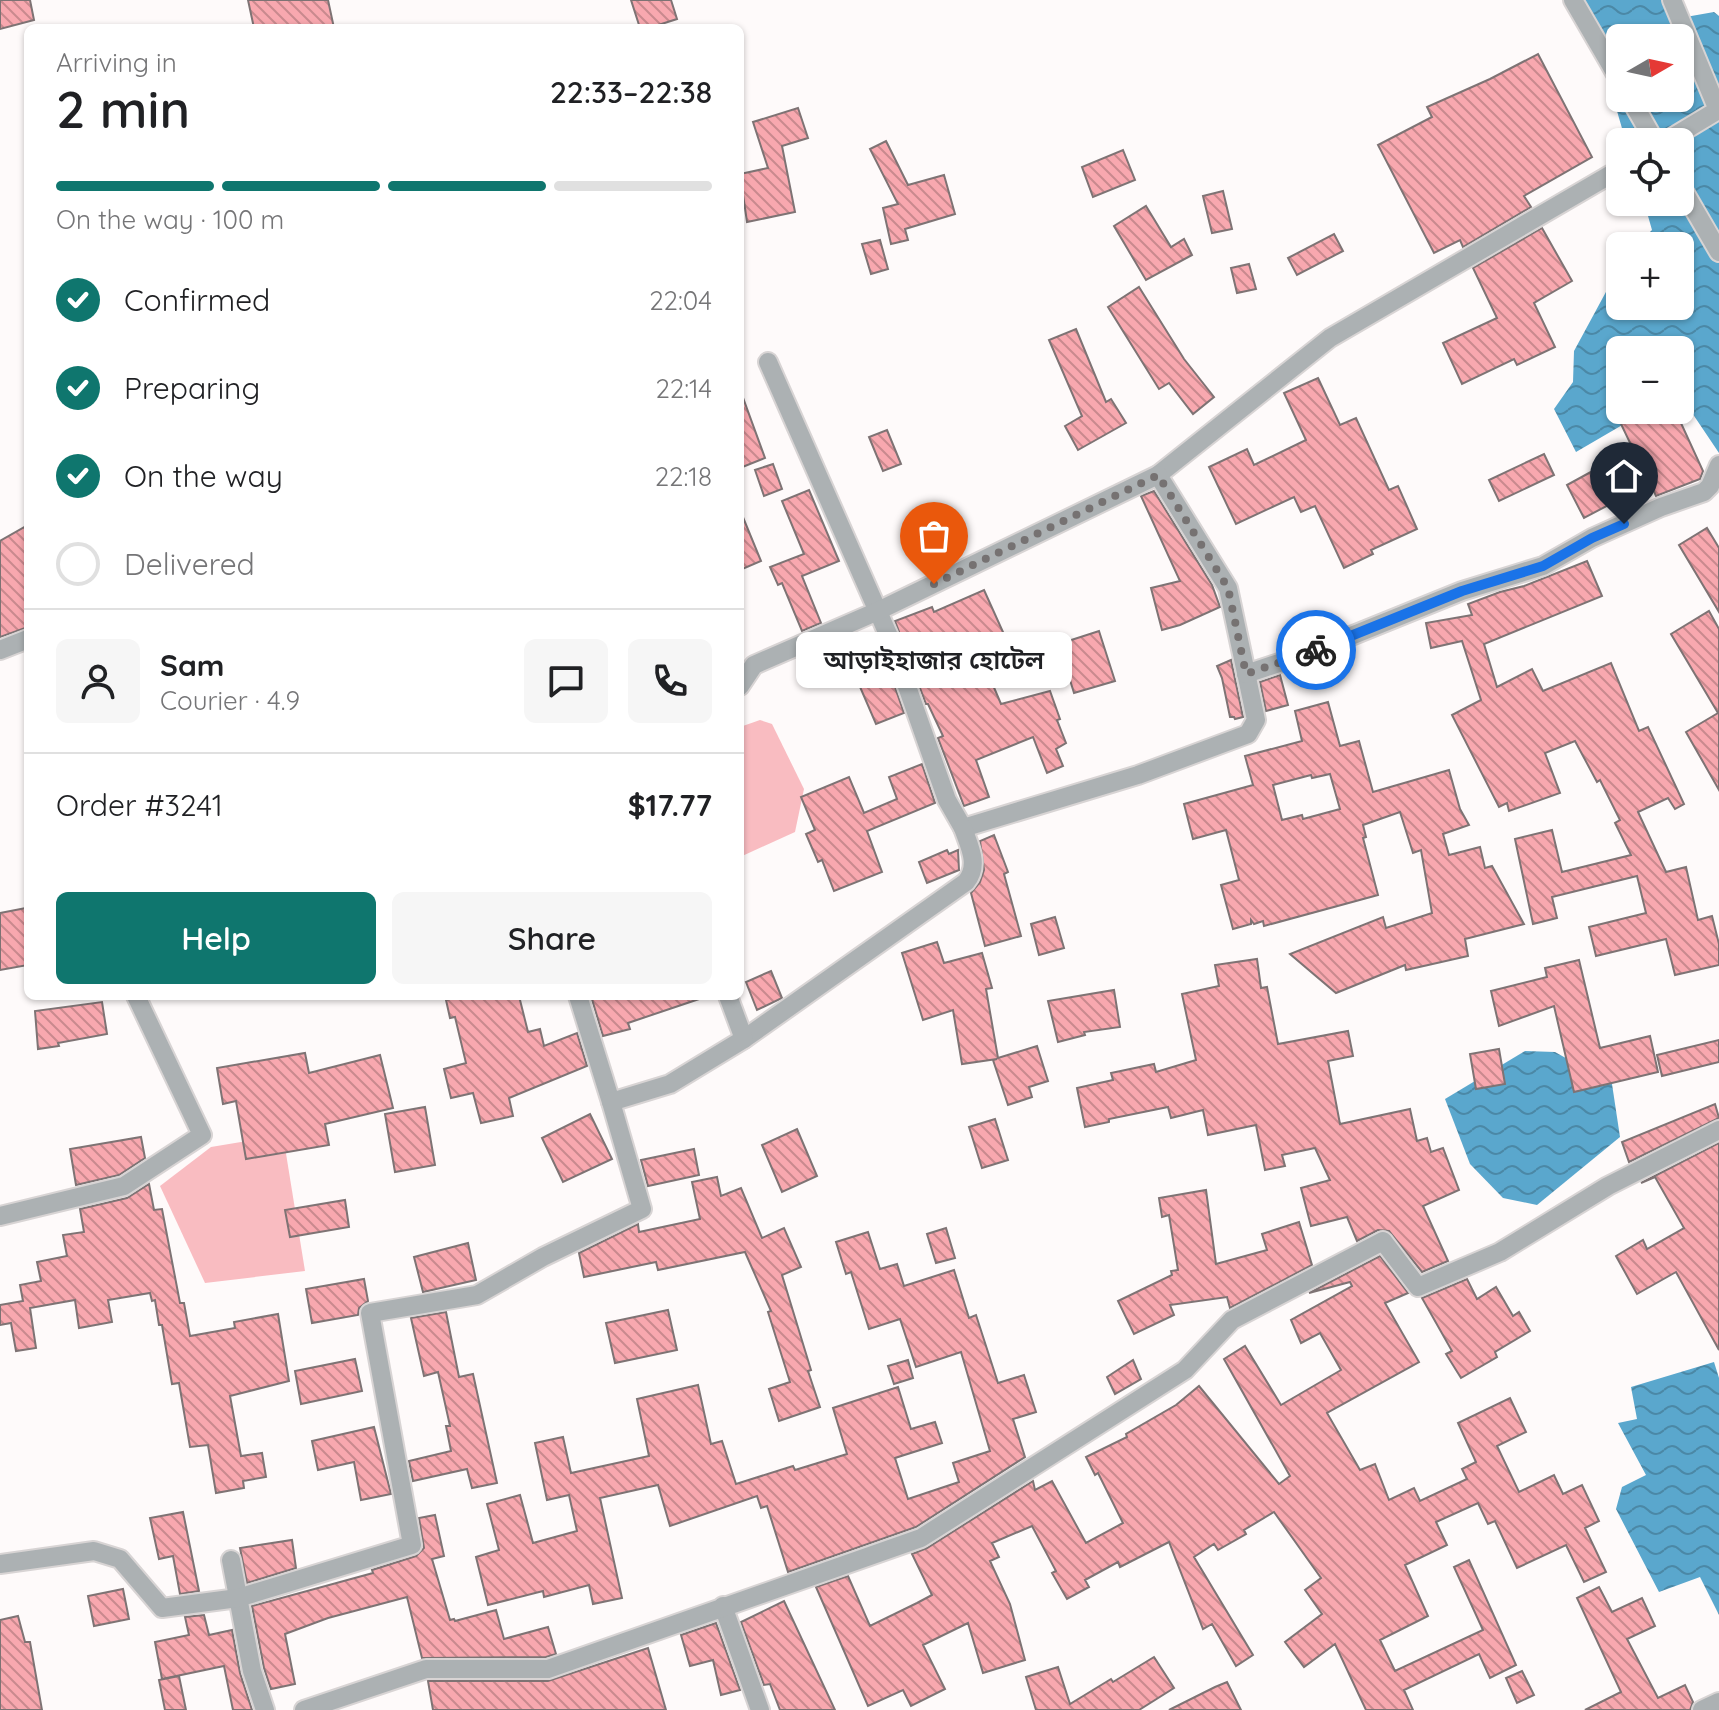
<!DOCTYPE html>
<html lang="en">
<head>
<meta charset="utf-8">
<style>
	body { margin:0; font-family:Quicksand,"Noto Sans Bengali",sans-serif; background:#f6f6f6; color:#202124; height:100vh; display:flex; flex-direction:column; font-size:30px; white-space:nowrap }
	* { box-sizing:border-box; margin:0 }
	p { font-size:26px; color:#757577 }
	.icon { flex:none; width:44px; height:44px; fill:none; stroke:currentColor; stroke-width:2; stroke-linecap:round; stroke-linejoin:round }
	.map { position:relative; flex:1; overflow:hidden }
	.sheet { position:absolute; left:24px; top:24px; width:720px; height:976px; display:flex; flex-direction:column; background:#fff; border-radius:12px; box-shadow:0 2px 6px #0004 }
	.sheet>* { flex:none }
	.needle { width:52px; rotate:81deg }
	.buttons { position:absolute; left:1606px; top:24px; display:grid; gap:16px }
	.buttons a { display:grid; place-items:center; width:88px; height:88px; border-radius:12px; background:#fff; box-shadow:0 2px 6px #0004; font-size:40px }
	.pin { position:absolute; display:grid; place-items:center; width:68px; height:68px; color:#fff; margin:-82px -34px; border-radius:50% 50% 50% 0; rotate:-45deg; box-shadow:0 0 8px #0007 }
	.pin .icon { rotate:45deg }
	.courier { position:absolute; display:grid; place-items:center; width:80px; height:80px; margin:-40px; border:6px solid #1a73e8; border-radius:50%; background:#fff; color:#222; box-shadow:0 2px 10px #0007 }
	.bubble { position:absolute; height:56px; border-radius:12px; background:#fff; box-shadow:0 2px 6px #0004; font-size:26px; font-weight:600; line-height:56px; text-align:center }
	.overview em { font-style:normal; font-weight:600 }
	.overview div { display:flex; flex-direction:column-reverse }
	.overview { display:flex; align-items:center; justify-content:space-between; height:136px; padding:0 32px }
	h1 { font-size:52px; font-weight:600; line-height:60px }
	.bar { display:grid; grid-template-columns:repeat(4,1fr); gap:12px 8px; align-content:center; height:96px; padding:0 32px }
	.bar i { height:10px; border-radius:6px; background:#e0e0e0 }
	.bar .active { background:#0f766e }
	.bar p { grid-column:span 4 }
	.line { display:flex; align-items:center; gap:20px; padding:0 32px; border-top:2px solid #e0e0e0 }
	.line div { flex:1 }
	.round { display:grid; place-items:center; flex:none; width:84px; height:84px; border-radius:12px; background:#f6f6f6 }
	ol { padding:0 32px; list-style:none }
	li { display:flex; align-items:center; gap:24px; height:88px }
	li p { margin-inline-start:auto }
	li .icon { padding:8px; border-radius:50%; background:#0f766e; color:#fff; stroke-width:4 }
	li:last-child { color:#757577 }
	li i { width:44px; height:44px; border:4px solid #e0e0e0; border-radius:50% }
	.primary-button { display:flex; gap:16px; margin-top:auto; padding:16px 32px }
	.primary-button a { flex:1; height:92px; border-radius:12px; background:#0f766e; color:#fff; font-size:32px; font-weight:600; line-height:92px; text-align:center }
	.primary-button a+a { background:#f6f6f6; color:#202124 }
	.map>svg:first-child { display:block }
	.green { fill:#f9bcc1 }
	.water { fill:url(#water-waves); fill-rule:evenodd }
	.building { fill:url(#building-back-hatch); stroke:#7e7374; stroke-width:2; fill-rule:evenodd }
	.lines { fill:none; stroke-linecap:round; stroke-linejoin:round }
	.minor-casing { stroke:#d8d4d4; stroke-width:22 }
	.minor { stroke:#acb1b3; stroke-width:18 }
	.done { stroke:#767272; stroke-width:8; stroke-dasharray:0 14.4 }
	.route { stroke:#1a73e8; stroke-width:10 }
</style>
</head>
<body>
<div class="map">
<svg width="1719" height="1710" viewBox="0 0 1719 1710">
	<defs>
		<pattern id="water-waves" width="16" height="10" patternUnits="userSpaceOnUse" patternTransform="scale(2)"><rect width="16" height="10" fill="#5aa7cd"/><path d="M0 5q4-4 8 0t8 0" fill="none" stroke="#4b88a6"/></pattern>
		<pattern id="building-back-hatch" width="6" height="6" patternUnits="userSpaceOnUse" patternTransform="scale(2)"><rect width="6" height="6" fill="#f8a8af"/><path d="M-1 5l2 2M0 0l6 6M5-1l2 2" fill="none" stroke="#c9898e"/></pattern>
	</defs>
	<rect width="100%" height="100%" fill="#fefafa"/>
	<g class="green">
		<path d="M760,720L772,724L804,789L795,832L740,857V727Z"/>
		<path d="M283,1135L305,1271L205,1283L160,1186L211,1147Z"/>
	</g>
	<g class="water">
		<path d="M1578,0H1667L1680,18L1714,12L1719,16V453L1680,395V350H1620V410H1648L1576,452L1554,409L1573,382L1574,351L1620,266V306H1680V246H1636L1652,230L1644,202H1680V142H1626L1596,39ZM1620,38H1680V98H1620Z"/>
		<path d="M1525,1051L1555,1052L1612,1084L1620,1137L1537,1205L1503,1198L1470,1164L1445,1099Z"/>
		<path d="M1714,1362L1719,1378V1615L1700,1577L1659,1592L1616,1509L1622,1487L1646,1475L1618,1423L1637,1419L1631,1387Z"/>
	</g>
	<g class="building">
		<path d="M0,0H30L34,20L0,29Z"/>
		<path d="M248,0H328L334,28H254Z"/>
		<path d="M631,0H671L677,19L649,28H640Z"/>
		<path d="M1538,54L1592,157L1524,196L1531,207L1463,247L1460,240L1434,253L1378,145L1432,117L1427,107L1490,79Z"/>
		<path d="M798,108L808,138L782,146L795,212L747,222L740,174L768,168L753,122Z"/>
		<path d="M886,141L908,185L944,175L955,214L905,229L908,240L891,244L883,208L898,204L870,149Z"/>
		<path d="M1123,150L1135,180L1093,197L1082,167Z"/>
		<path d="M1223,191L1232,229L1212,233L1203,196Z"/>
		<path d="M1146,206L1171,247L1184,239L1192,255L1146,280L1114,226Z"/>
		<path d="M1542,228L1572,281L1534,303L1555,347L1517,365L1514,359L1462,384L1443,343L1497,318L1473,268Z"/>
		<path d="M1334,234L1343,251L1297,275L1288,258Z"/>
		<path d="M880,240L888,269L871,274L862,244Z"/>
		<path d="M1249,264L1256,289L1237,293L1231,268Z"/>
		<path d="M1139,287L1184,359L1214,397L1193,414L1169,383L1159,389L1108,307Z"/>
		<path d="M1076,329L1106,402L1111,399L1126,423L1078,450L1065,426L1082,416L1049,340Z"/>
		<path d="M1318,378L1340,425L1356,418L1389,490L1398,486L1417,529L1371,550L1373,554L1344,568L1315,506L1301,512L1294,497L1236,524L1209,467L1247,449L1254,465L1306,440L1284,393Z"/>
		<path d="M740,395H742L765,458L740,468Z"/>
		<path d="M1650,410H1675L1703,471L1700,479L1656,496L1650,483L1584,518L1567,485L1633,449L1621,424Z"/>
		<path d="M887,430L901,464L883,471L869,437Z"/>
		<path d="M1544,454L1554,475L1499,501L1489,480Z"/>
		<path d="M773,464L782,489L764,496L755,470Z"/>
		<path d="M809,490L839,561L802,576L821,623L802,631L782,583L778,585L770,567L804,554L782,501Z"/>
		<path d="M1154,491L1212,585L1220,607L1180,625L1162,630L1151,588L1180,581L1141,496Z"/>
		<path d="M740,510L761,561L740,570Z"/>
		<path d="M924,523L939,561L921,569L906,530Z"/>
		<path d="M28,525V627L0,637V541Z"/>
		<path d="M1707,528L1719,548V612L1679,545Z"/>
		<path d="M1587,561L1602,596L1484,644L1497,687L1532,669L1543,691L1611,663L1639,731L1648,727L1684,804L1675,809L1668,798L1638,812L1666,872L1686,867L1698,920L1712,916L1719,944V965L1675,975L1666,939L1596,956L1589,927L1646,913L1637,876L1552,897L1557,918L1533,924L1515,839L1552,830L1562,872L1631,855L1615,823L1620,820L1600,780L1597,782L1575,741L1545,753L1560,793L1509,811L1507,803L1499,807L1452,715L1481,700L1462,641L1431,648L1426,623L1472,615L1468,604L1500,592L1524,586Z"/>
		<path d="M984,590L1012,652L984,664L1001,704L1050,691L1060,719L1057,720L1066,743L1056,749L1063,766L1047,773L1033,737L976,760L989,797L964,806L938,738L943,736L928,704H926L895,621L932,607L934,612Z"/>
		<path d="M1709,611L1719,629V790L1686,732L1718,713L1671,634Z"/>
		<path d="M1099,631L1115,681L1074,693L1059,644Z"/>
		<path d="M883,653L904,713L876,724L851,666Z"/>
		<path d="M1231,660L1243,717L1235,719L1234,717H1230L1222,678L1217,666Z"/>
		<path d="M1280,675L1288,705L1266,711L1260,682Z"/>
		<path d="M1328,702L1340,746L1359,741L1373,792L1449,770L1460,809L1469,825L1443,834L1449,855L1480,847L1485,868L1492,866L1524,924L1465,939L1468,956L1406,970L1405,965L1336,993L1290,954L1383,917L1386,928L1432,913L1421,850L1413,853L1400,812L1363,825L1366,837L1363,838L1378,895L1264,926L1263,921L1254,924L1251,920V924L1233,929L1221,885L1239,880L1226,830L1193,839L1184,804L1253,785L1245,756L1302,741L1295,711ZM1330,774L1340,809L1303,819L1302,815L1282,820L1273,785L1311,775L1312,778Z"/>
		<path d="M922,764L935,803L867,831L882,872L834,891L822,860L818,862L806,834L815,830L801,797L849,777L864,813L897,799L889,777Z"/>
		<path d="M994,835L1008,872L1004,874L1021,936L985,946L971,893L980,882L984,870L980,841Z"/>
		<path d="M947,850L949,854L958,850L959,870L927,883L919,862Z"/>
		<path d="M26,908L28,965L0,970V913Z"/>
		<path d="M1055,917L1064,948L1039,955L1031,924Z"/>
		<path d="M937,942L944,963L982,953L992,988L986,989L998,1058L1037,1046L1048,1081L1029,1087L1032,1097L1008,1105L993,1060L997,1059L962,1064L953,1010L923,1020L902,953Z"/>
		<path d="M1257,959L1261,988L1267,987L1278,1044L1348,1031L1353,1056L1328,1061L1340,1124L1410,1109L1417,1141L1427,1138L1431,1152L1443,1148L1459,1190L1423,1206L1448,1261L1422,1272L1389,1231L1378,1230L1357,1241L1347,1217L1311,1226L1301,1188L1330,1180L1315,1148L1282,1155L1285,1166L1265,1170L1256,1125L1208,1135L1203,1110L1171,1118L1168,1107L1109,1119V1122L1085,1127L1077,1088L1113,1080L1111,1073L1154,1064L1156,1072L1196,1060L1182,994L1219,986L1215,965Z"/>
		<path d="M1579,960L1600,1048L1650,1036L1658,1072L1574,1092L1554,1006L1499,1026L1491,991L1547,977L1545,968Z"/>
		<path d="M771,971L782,998L757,1010L746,982Z"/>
		<path d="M1114,990L1120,1027L1084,1032L1085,1035L1058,1042L1048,1001Z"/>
		<path d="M463,996H519L528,1032L540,1029L544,1046L577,1033L587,1066L509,1098L513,1116L481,1123L473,1093L451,1098L444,1069L466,1063L455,1017L450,1018L446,1000Z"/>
		<path d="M591,996H698L699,999L628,1023L630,1029L603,1036Z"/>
		<path d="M102,1002L107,1034L58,1043L59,1046L38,1049L35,1011Z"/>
		<path d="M1719,1040V1062L1662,1076L1657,1055Z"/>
		<path d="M1499,1049L1505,1084L1476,1089L1470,1054Z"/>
		<path d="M305,1053L309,1073L380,1055L393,1108L325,1124L329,1145L246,1159L236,1101L223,1104L217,1068Z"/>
		<path d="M1715,1104L1719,1118L1629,1162L1622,1142Z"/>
		<path d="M425,1107L435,1165L395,1172L385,1114Z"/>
		<path d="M590,1114L612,1159L563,1182L542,1138Z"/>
		<path d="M995,1119L1008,1160L982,1168L969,1127Z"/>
		<path d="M797,1129L817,1176L782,1192L762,1145Z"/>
		<path d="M141,1137L145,1158L119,1175L76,1185L70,1149Z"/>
		<path d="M1719,1143V1350L1676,1272L1637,1294L1616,1256L1643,1240L1647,1249L1684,1228L1655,1177L1641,1183Z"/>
		<path d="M694,1149L699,1175L648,1186L641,1160Z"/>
		<path d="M717,1177L721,1196L741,1188L762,1238L784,1228L801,1267L782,1275L811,1370L808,1371L820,1407L779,1421L769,1389L790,1382L768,1312L771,1311L745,1252L658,1270L656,1262L584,1277L579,1253L638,1224L639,1232L700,1219L692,1182Z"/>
		<path d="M149,1184L154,1210L162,1209L180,1303H184L190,1336L235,1328L234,1322L278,1314L289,1381L230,1396L241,1456L262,1453L266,1477L243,1481L244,1488L216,1493L208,1445L190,1447L179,1383L172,1384L162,1325H159L155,1300L152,1301L150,1293L108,1300L112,1322L79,1328L75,1300L30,1308L36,1348L16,1351L11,1323L0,1325V1305L23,1301L20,1285L41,1281L37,1262L67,1256L63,1235L84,1232L80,1209L127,1198Z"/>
		<path d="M1206,1190L1216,1264L1267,1250L1262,1234L1299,1222L1312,1265L1230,1308L1227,1297L1170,1305L1174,1315L1134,1334L1118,1301L1172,1275L1171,1271L1178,1270L1169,1215L1162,1217L1159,1198Z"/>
		<path d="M345,1200L349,1227L290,1237L285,1210Z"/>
		<path d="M946,1228L955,1258L936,1263L927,1234Z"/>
		<path d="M868,1232L880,1269L897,1264L904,1286L954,1270L969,1318L976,1315L998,1383L1024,1375L1036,1412L1013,1419L1025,1457L916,1527L788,1572L767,1506L761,1508L757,1496L670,1526L658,1485L600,1498L622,1598L593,1604L589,1585L544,1597L543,1591L488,1605L476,1557L499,1550L487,1504L520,1495L533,1543L577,1531L569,1495L547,1500L535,1443L563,1437L571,1473L649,1456L637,1399L698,1385L711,1444L722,1441L736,1484L793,1466L795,1470L847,1454L833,1408L898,1387L911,1429L935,1422L942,1443L895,1458L908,1499L959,1482L953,1463L990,1451L961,1352L916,1367L900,1319L869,1329L851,1272L846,1274L836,1242Z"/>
		<path d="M468,1243L476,1280L423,1292L414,1257Z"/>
		<path d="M1380,1256L1408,1293L1385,1303L1419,1362L1327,1413L1360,1470L1375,1464L1389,1500L1414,1488L1420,1501L1467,1479L1462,1469L1476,1462L1458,1423L1510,1398L1526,1432L1497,1446L1519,1492L1554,1475L1563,1494L1582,1485L1599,1521L1585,1528L1606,1572L1584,1582L1566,1545L1517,1568L1495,1521L1488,1524L1478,1503L1436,1522L1447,1545L1405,1565L1428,1616L1380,1640L1395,1671L1483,1630L1454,1567L1469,1560L1516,1665L1490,1678L1479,1654L1404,1690L1413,1710H1366L1335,1644L1304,1667L1285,1642L1322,1614L1305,1590L1321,1578L1274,1512L1244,1530L1246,1534L1218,1550L1214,1544L1194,1557L1253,1655L1236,1666L1212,1624L1203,1629L1169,1542L1120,1567L1118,1562L1085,1580L1089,1587L1067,1599L1052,1573L1056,1571L1032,1526L992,1543L999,1557L990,1561L1010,1604L1025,1660L983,1673L968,1623L923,1645L945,1689L911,1706L903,1690L868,1706L816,1587L848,1576L870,1626L917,1603L932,1595L912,1554L927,1548L1033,1481L1035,1490L1052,1481L1086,1543L1123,1523L1098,1473L1095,1475L1086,1457L1127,1437L1126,1434L1176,1405L1199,1386L1279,1484L1290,1476L1224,1359L1245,1346L1281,1405L1341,1370L1320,1333L1301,1343L1291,1320L1352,1286L1350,1282L1309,1293Z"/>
		<path d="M364,1279L368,1301L359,1308L358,1315L312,1323L306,1289Z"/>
		<path d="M1467,1279L1477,1299L1496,1287L1513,1316L1519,1312L1530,1331L1495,1352L1497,1357L1461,1378L1446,1354L1452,1351L1422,1298Z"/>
		<path d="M668,1310L677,1350L615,1363L606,1323Z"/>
		<path d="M446,1312L459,1377L473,1374L497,1483L472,1488L467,1469L413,1481L409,1461L451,1451L446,1426H450L438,1372L424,1376L411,1318Z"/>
		<path d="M355,1359L362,1391L301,1404L295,1371Z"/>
		<path d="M908,1360L913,1378L894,1384L888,1366Z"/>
		<path d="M1133,1360L1141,1379L1115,1394L1107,1377Z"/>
		<path d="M374,1427L391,1494L361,1500L354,1462L318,1470L312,1441Z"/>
		<path d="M183,1512L199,1591L180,1594L173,1556L159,1559L150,1518Z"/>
		<path d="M435,1515L444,1556L432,1559L450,1620L454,1619L455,1621L496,1610L504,1639L548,1627L556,1654L546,1657L422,1658L407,1597L328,1618L285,1634L295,1684L271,1689L264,1668L252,1606L373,1573L372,1570L416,1556L424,1548L419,1518Z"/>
		<path d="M292,1540L296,1568L247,1583L240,1548Z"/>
		<path d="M1599,1587L1612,1612L1642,1598L1655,1626L1627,1639L1658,1698L1685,1685L1693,1702L1690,1710H1585L1621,1692L1577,1598Z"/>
		<path d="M123,1589L129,1619L94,1626L88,1596Z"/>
		<path d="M784,1601L835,1710H780L770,1684L764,1685L741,1622Z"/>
		<path d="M204,1615L209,1635L232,1630L240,1673L252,1710H233L224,1666L162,1679L155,1642L189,1635L185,1617Z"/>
		<path d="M18,1616L25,1642H30L42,1710H0V1620Z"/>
		<path d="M716,1623L740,1690L721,1695L713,1660L690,1666L681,1635Z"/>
		<path d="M648,1648L666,1710H433L428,1681H548Z"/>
		<path d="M1154,1657L1174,1688L1139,1710H1036L1026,1677L1058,1667L1070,1704L1111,1679L1113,1682Z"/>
		<path d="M1522,1671L1534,1695L1517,1703L1506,1678Z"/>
		<path d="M179,1676L186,1710H165L159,1680Z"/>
		<path d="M1227,1682L1241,1710H1169L1215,1687Z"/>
	</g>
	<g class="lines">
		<defs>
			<g id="minor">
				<path d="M1573,0L1620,81"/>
				<path d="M1630,98L1655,142"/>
				<path d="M1665,142L1718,110L1672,0"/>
				<path d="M1680,185L1719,252"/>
				<path d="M768,362L891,641L947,800L963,828L1138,775L1248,734L1256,720L1228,588L1158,475L1330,338L1620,169"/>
				<path d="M0,650L28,639"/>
				<path d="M1246,674L1309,653L1462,591L1543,566L1592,538L1661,507L1704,492L1710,486L1719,465"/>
				<path d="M740,686L754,665L878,611L1158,475"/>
				<path d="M578,996L611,1102"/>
				<path d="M744,1039L966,882C980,865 969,846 963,828"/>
				<path d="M0,1216L124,1186L202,1135L136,996"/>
				<path d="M231,1560L252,1671L265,1710"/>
				<path d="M0,1564L94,1551L120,1559L162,1608L238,1598L412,1545L370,1313L477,1295L543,1257L642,1209L611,1102L670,1084L744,1039L728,996"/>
				<path d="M723,1606L760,1710"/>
				<path d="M304,1710L426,1669H548L921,1538L1185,1370L1232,1320L1383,1241L1418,1287L1500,1252L1608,1186L1719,1130"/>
				<path d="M1702,1710L1719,1702"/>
			</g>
		</defs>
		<use href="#minor" class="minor-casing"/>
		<use href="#minor" class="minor"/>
	</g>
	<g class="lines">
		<path class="done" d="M934,584L1158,475L1228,588L1246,674L1316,650"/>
		<path class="route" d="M1316,650L1462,591L1543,566L1592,538L1624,524"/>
	</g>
</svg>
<div class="buttons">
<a><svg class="needle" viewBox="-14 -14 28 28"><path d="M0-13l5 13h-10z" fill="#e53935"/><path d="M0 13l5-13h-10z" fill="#757577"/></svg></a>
<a><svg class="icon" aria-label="locate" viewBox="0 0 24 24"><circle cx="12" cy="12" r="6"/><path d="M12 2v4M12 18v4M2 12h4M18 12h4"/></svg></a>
<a>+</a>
<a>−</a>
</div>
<div class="pin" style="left:934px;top:584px;background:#ea580c"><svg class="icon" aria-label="bag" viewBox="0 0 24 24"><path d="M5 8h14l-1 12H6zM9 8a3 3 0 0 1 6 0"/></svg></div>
<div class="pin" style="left:1624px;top:524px;background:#1f2937"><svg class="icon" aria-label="home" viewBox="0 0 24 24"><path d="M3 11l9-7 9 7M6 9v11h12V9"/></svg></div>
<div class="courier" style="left:1316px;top:650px"><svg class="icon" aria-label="bike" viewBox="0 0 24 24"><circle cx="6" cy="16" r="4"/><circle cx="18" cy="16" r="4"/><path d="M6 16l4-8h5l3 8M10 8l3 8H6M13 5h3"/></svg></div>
<div class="bubble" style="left:796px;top:632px;width:276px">আড়াইহাজার হোটেল</div>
<section class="sheet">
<div class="overview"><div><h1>2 min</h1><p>Arriving in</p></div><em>22:33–22:38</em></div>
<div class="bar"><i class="active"></i><i class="active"></i><i class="active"></i><i></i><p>On the way · 100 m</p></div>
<ol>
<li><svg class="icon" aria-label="check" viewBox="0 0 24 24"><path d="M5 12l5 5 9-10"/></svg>Confirmed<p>22:04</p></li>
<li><svg class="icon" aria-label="check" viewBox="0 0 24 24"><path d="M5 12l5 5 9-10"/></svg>Preparing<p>22:14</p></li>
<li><svg class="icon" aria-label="check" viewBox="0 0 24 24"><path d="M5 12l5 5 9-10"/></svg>On the way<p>22:18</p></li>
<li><i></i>Delivered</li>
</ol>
<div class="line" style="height:144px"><a class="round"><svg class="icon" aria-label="person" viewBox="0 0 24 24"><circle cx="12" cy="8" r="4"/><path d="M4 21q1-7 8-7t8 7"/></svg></a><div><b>Sam</b><p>Courier · 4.9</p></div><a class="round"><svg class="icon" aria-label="chat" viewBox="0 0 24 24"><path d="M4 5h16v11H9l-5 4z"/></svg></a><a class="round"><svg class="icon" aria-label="phone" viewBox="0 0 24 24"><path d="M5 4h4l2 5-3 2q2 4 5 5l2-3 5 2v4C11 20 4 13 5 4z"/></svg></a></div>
<div class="line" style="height:104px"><div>Order #3241</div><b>$17.77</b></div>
<div class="primary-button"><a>Help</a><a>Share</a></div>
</section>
</div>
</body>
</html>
